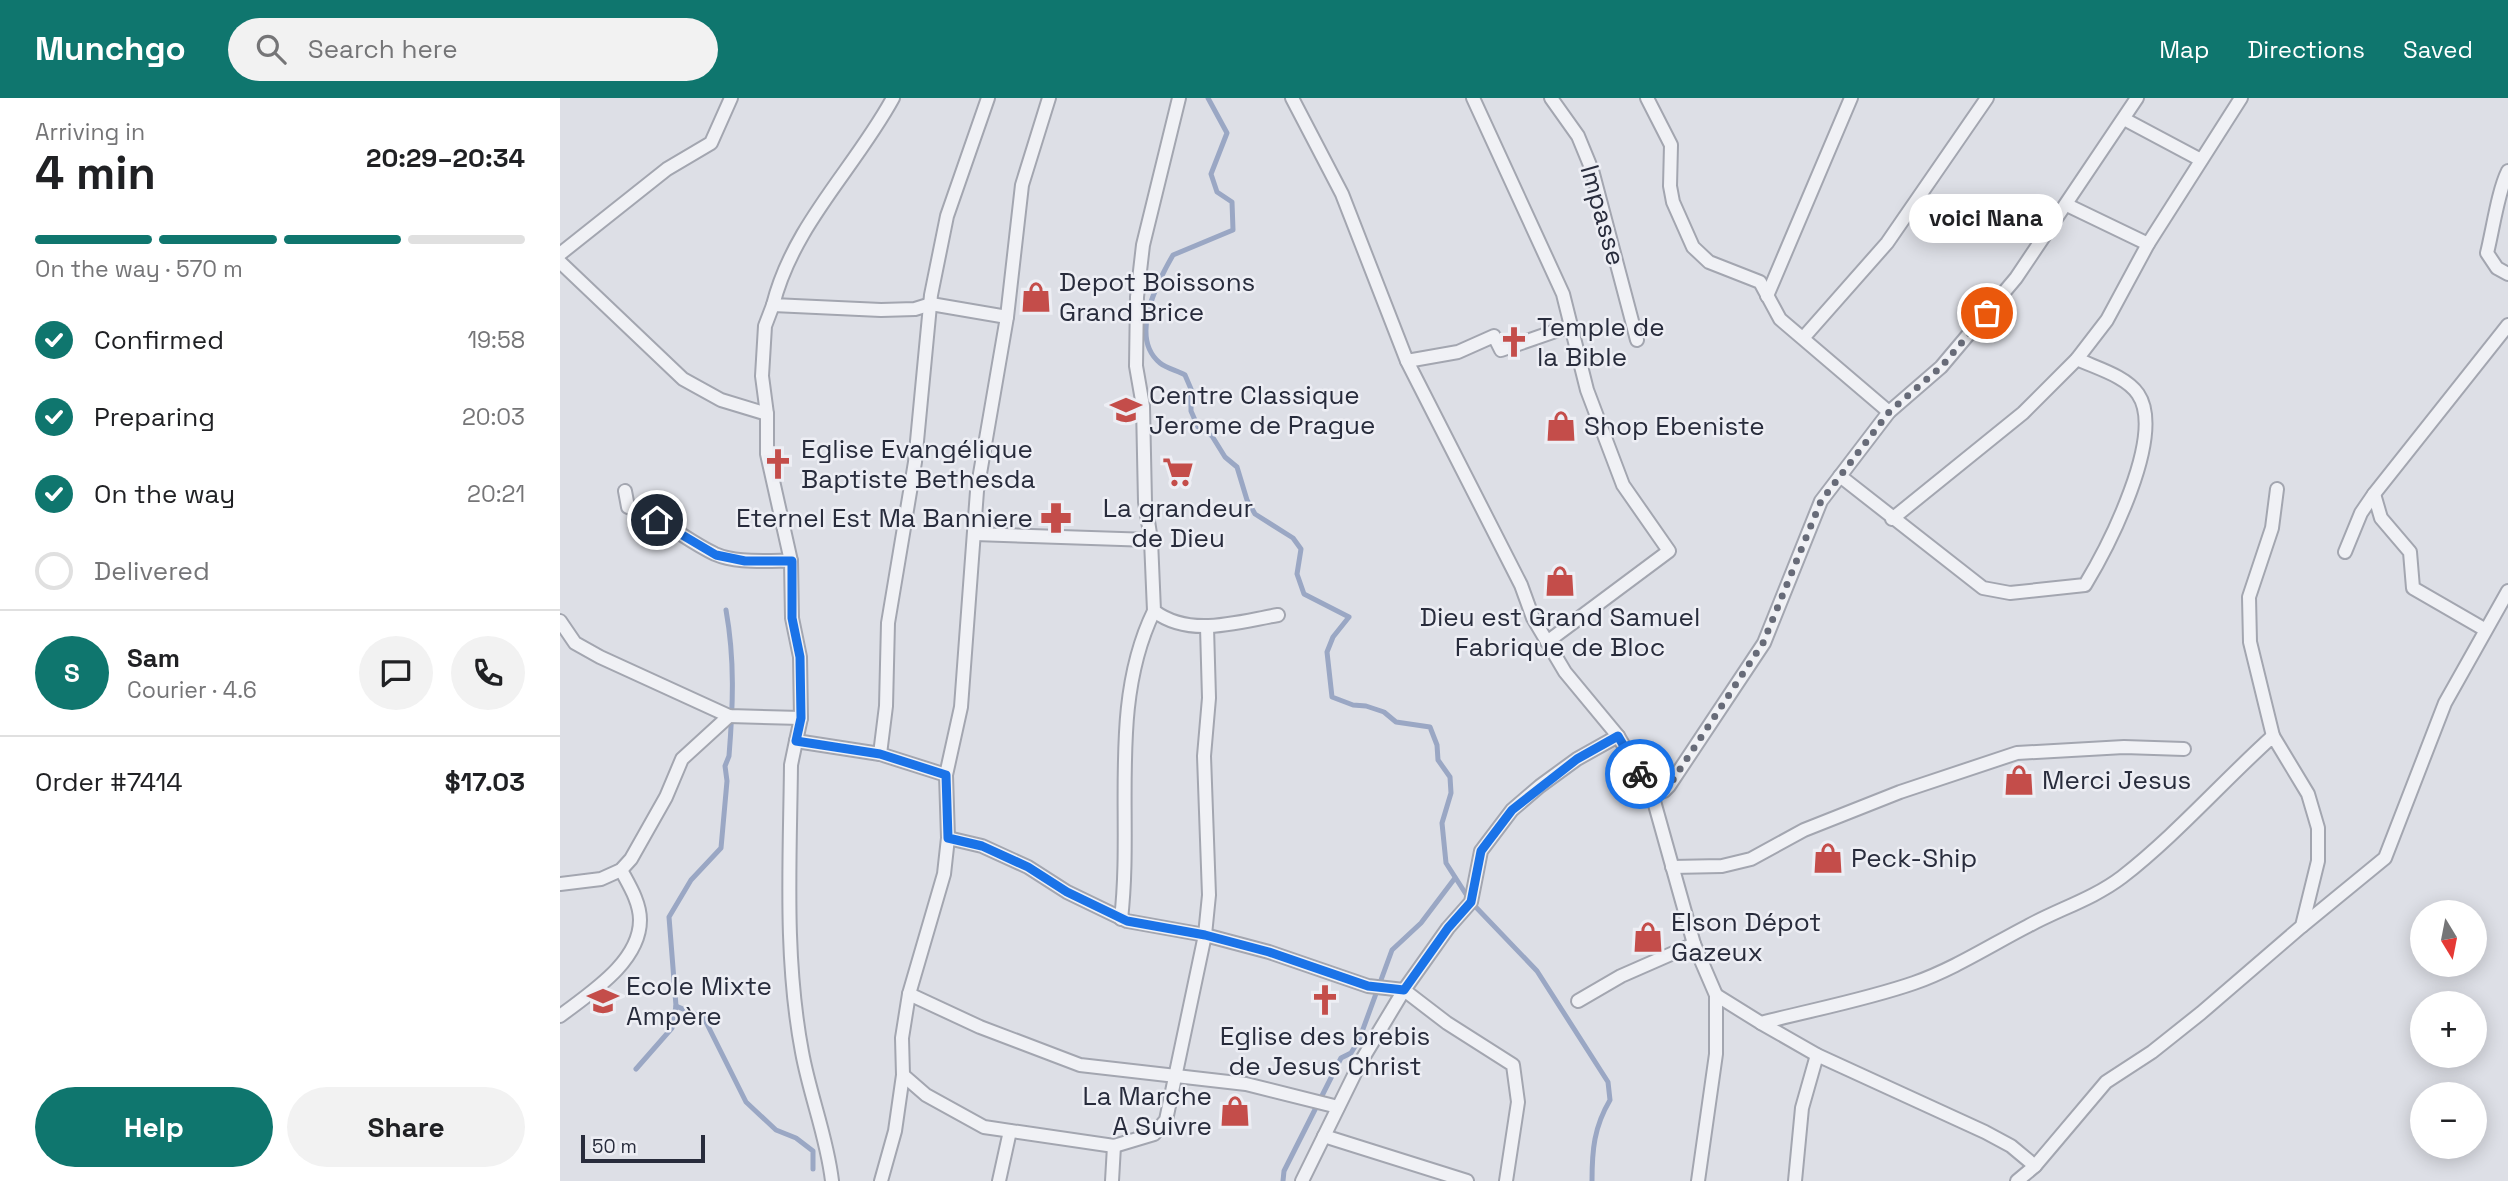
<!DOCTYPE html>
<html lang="en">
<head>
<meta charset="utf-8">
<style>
	body { margin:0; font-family:"Space Grotesk",sans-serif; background:#f2f2f2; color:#202124; height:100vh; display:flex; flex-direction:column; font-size:26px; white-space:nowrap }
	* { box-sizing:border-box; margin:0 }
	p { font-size:23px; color:#757577 }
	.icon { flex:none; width:38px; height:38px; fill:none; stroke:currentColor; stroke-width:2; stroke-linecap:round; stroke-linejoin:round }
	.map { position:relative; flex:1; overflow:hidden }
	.side { display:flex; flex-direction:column; background:#fff; width:560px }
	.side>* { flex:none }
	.needle { width:46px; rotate:170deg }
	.fabs { position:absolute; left:1850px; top:802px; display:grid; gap:14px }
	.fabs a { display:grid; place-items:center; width:77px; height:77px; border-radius:50%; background:#fff; box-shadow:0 4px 18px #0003; font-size:35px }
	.scale { position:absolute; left:21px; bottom:18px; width:124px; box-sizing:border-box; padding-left:7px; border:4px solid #282c3c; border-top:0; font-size:19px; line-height:24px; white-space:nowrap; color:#282c3c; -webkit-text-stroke:5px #edeef4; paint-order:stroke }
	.pin { position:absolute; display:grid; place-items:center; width:60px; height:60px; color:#fff; margin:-30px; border:4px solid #fff; border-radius:50%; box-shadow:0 2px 7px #0007 }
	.courier { position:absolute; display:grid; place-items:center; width:70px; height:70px; margin:-35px; border:5px solid #1a73e8; border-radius:50%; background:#fff; color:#222; box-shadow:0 2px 9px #0007 }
	.bubble { position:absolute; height:49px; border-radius:24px; background:#fff; box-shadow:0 4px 18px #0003; font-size:23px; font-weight:700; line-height:49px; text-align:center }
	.summary em { font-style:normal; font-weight:700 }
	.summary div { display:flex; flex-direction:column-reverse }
	.summary { display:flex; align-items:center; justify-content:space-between; height:119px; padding:0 35px }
	h1 { font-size:46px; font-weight:700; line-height:52px }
	.bar { display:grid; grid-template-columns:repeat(4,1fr); gap:10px 7px; align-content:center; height:84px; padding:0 35px }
	.bar i { height:9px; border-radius:5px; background:#e0e0e0 }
	.bar .on { background:#0f766e }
	.bar p { grid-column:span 4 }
	.line { display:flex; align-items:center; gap:18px; padding:0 35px; border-top:2px solid #e0e0e0 }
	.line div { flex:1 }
	.round { display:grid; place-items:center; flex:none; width:74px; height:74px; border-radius:37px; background:#f2f2f2 }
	ol { padding:0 35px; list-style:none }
	li { display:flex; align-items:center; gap:21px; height:77px }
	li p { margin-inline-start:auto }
	li .icon { padding:7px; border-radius:50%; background:#0f766e; color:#fff; stroke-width:4 }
	li:last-child { color:#757577 }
	li i { width:38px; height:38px; border:4px solid #e0e0e0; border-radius:50% }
	.cta { display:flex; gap:14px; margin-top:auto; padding:14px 35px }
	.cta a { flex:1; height:80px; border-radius:42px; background:#0f766e; color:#fff; font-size:28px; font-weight:700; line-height:80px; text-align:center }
	.cta a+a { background:#f2f2f2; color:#202124 }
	header { display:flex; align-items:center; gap:42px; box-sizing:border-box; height:98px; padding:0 35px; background:#0f766e; color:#fff }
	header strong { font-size:33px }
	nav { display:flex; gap:38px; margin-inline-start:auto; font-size:24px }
	.search { width:490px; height:63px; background:#f2f2f2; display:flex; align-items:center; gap:18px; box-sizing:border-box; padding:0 24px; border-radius:38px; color:#757577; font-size:26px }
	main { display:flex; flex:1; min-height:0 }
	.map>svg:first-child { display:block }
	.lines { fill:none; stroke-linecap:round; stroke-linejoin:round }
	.stream { stroke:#9aa7c4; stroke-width:5 }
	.minor-casing { stroke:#a3a6b0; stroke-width:16 }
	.minor { stroke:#f0f1f5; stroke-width:12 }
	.done { stroke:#676b78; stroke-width:7; stroke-dasharray:0 12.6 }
	.route { stroke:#1a73e8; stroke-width:9 }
	.labels { text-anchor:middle; stroke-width:5; stroke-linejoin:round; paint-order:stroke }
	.street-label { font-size:26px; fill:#282c3c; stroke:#edeef4 }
	.poi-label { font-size:26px; fill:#282c3c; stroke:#edeef4; text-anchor:start }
</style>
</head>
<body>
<header>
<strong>Munchgo</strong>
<div class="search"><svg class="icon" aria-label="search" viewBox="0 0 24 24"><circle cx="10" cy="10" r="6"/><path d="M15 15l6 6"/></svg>Search here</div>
<nav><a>Map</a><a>Directions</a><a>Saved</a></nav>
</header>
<main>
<section class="side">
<div class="summary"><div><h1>4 min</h1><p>Arriving in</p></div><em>20:29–20:34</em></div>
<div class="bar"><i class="on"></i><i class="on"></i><i class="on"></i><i></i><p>On the way · 570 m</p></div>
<ol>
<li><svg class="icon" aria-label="check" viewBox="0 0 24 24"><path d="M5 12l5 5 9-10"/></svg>Confirmed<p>19:58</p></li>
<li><svg class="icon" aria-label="check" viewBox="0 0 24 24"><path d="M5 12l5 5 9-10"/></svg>Preparing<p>20:03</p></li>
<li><svg class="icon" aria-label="check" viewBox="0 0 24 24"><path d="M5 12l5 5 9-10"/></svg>On the way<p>20:21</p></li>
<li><i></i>Delivered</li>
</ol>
<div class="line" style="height:126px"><b class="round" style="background:#0f766e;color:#fff">S</b><div><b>Sam</b><p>Courier · 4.6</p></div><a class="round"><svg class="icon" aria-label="chat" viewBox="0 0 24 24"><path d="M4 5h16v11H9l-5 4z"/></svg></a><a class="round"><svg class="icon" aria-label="phone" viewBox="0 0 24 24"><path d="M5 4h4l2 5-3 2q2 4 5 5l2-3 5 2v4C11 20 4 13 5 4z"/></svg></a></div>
<div class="line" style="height:91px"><div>Order #7414</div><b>$17.03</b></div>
<div class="cta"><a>Help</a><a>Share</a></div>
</section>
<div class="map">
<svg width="1948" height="1083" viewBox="0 0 1948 1083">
	<rect width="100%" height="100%" fill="#dddfe6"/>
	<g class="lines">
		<g class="stream">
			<path d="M648,0L667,35L651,76L657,94L672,104L673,132L613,157C598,183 568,239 600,265C606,270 618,273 625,277L631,291V313L638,329L652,338L665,359L677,369L687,402L695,416L733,440L741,451L737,476L744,496L789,519L773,539L767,554L772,599L793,607L806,608L824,614L836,624L870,629L877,647L878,662L890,679L891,695L882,725L886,765L911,804L977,873L1048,984L1050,1002C1034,1029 1032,1052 1032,1083"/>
			<path d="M116,908L144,920L186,1004L216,1032L236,1040L253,1053V1071"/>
			<path d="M76,971L112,930L116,908L109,819L131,782L161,750L167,683L165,668L169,658C173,608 175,562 166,512"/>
			<path d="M723,1083L724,1073L781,960L791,955L799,942L832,852L861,825L895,780"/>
		</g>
		<defs>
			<g id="minor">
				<path d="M333,0C295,70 233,127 213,207L321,212L355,211L371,206L447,219"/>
				<path d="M732,0L782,96L847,263L961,487L973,520L1005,574L1058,638L1092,696L1134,846L1156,897V956L1138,1083"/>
				<path d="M913,0L1003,196L1027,292L1063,387L1109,453L987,544"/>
				<path d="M991,0L1018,38L1032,72L1077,242"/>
				<path d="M1087,0L1111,47L1110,88L1113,104L1133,149L1149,164L1200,184L1220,221L1329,314"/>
				<path d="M1564,21L1641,62"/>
				<path d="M1948,73C1938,93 1933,131 1927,155L1937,170L1948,176"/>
				<path d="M1507,107L1588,146"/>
				<path d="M0,156L107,71L151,45L171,0"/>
				<path d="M0,164L123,281L161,302L207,316"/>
				<path d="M1207,198L1291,0"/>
				<path d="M213,207L205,228L202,278L207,316V356L231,463L232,520L240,559L241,620L236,643"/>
				<path d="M1244,239L1327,145L1427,0"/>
				<path d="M847,263L898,254L934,238L941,252L1010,228"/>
				<path d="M1280,378L1423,490L1450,495L1525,487C1548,449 1606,337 1578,296C1566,278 1536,270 1517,261"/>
				<path d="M65,393L68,409C100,418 125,442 155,456C178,466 207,462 231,463"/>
				<path d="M1814,396L1821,420L1850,454L1853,490L1924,531"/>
				<path d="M1332,421L1463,315L1517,261L1547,222L1588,146L1681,0"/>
				<path d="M415,436L591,442L594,513C630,540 677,524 718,517"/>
				<path d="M591,442L585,404L583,308L576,268L577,199L583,147L619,0"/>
				<path d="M1785,454L1801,415L1814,396L1948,227"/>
				<path d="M0,523L15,545L40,559L169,618L241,620"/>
				<path d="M1713,638L1690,544L1689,499L1712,430L1717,391"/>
				<path d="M320,656L326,608L328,525L355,364L371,197L387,118L428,0"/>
				<path d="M1092,696L1104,693L1109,688L1204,545L1261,403L1329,314L1381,269L1456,180L1577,0"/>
				<path d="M388,740L422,748L468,769L507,794L567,823L645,837L709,854L808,888L844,892L887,925L953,967L958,1004L946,1083"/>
				<path d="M1112,769L1162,768L1191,761L1244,732L1340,694L1457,655L1564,649L1624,651"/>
				<path d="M0,786L41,781L61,772L71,761L106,699L122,661L169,618"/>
				<path d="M561,821C573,719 548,607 594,513"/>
				<path d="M1742,828L1825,760L1885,605L1948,493"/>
				<path d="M349,896L420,929L520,967L686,986L778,1009"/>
				<path d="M1156,897L1201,925C1251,912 1305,902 1354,885C1394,871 1431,847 1468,828C1499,811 1533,801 1562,779C1616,737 1662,684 1713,638L1748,696L1758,730V763L1742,828L1641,915L1592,954L1546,984L1475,1068L1457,1083"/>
				<path d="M1018,903L1061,878L1134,846"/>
				<path d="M0,918C30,895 80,864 80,822C80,804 69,787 61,772"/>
				<path d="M1201,925L1257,957L1425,1034L1451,1048L1475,1068"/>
				<path d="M343,977L366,997L424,1029L554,1048L594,1036L606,1022L645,837L649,797L644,658L649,600L647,529"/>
				<path d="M764,1038L907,1083"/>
				<path d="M272,1083C267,1039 250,998 242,954C224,859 230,762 231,667L236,643L320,656L386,677"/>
				<path d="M321,1083L335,1033L343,977L342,940L349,896L384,776L388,740L386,677L401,609L417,393L447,219L462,87L489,0"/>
				<path d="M439,1083L450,1033"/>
				<path d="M552,1083L554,1048"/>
				<path d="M742,1083L800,965L844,892L888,830L911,804L921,753L952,712L980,688L1017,661L1058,638"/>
				<path d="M1235,1083L1242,1010L1257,957"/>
			</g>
		</defs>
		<use href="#minor" class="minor-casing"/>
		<use href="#minor" class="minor"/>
	</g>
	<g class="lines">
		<path class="done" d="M1080,676L1092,696L1104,693L1109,688L1203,545L1261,403L1329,314L1381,269L1427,215"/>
		<path class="route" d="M97,422L156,457L185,463H232V520L240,559L241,620L236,643L320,656L386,677L388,740L422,748L468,769L507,794L567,823L645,837L709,854L808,888L844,892L888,830L911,804L921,753L952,712L1017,661L1058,638L1080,676"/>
	</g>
	<defs>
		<symbol id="shop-bare" viewBox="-9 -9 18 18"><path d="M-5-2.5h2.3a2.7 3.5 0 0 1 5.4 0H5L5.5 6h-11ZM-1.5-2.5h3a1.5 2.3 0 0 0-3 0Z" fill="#c44d4a" stroke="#edeef4" stroke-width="2.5" paint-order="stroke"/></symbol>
		<symbol id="church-bare" viewBox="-9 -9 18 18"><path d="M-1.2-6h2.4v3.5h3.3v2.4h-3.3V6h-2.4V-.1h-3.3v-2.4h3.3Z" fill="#c44d4a" stroke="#edeef4" stroke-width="2.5" paint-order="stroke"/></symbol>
		<symbol id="school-bare" viewBox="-9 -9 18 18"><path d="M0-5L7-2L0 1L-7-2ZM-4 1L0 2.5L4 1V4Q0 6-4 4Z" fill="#c44d4a" stroke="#edeef4" stroke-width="2.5" paint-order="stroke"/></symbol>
		<symbol id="supermarket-bare" viewBox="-9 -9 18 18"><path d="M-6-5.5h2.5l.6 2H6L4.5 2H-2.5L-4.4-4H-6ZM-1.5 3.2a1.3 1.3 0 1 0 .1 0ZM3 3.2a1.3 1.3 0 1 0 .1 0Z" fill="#c44d4a" stroke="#edeef4" stroke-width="2.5" paint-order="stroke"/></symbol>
		<symbol id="pharmacy-bare" viewBox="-9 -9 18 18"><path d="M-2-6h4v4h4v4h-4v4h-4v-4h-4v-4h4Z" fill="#c44d4a" stroke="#edeef4" stroke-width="2.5" paint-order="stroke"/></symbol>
	</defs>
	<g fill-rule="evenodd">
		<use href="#shop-bare" x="454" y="177" width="44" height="44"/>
		<use href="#church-bare" x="932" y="222" width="44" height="44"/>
		<use href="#school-bare" x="544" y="290" width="44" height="44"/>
		<use href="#shop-bare" x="979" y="306" width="44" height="44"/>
		<use href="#church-bare" x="196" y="344" width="44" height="44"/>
		<use href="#supermarket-bare" x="596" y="352" width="44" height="44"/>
		<use href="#pharmacy-bare" x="474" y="398" width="44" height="44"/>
		<use href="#shop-bare" x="978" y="461" width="44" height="44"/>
		<use href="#shop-bare" x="1437" y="660" width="44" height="44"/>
		<use href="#shop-bare" x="1246" y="738" width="44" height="44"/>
		<use href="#shop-bare" x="1066" y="817" width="44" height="44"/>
		<use href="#church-bare" x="743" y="880" width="44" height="44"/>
		<use href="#school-bare" x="21" y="881" width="44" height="44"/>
		<use href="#shop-bare" x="653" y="991" width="44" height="44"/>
	</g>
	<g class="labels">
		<g class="street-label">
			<text transform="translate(1043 117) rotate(74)" y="9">Impasse</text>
		</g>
		<g class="poi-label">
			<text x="499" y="193">Depot Boissons<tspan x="499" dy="30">Grand Brice</tspan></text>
			<text x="977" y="238">Temple de<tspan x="977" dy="30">la Bible</tspan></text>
			<text x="589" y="306">Centre Classique<tspan x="589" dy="30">Jerome de Prague</tspan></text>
			<text x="1024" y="337">Shop Ebeniste</text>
			<text x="241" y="360">Eglise Evangélique<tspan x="241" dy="30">Baptiste Bethesda</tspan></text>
			<text x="618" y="419" text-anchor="middle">La grandeur<tspan x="618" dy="30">de Dieu</tspan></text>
			<text x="473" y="429" text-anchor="end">Eternel Est Ma Banniere</text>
			<text x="1000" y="528" text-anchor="middle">Dieu est Grand Samuel<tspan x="1000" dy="30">Fabrique de Bloc</tspan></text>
			<text x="1482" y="691">Merci Jesus</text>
			<text x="1291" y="769">Peck-Ship</text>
			<text x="1111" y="833">Elson Dépot<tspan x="1111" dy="30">Gazeux</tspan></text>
			<text x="66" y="897">Ecole Mixte<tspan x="66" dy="30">Ampère</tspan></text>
			<text x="765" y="947" text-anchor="middle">Eglise des brebis<tspan x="765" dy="30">de Jesus Christ</tspan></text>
			<text x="652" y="1007" text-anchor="end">La Marche<tspan x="652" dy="30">A Suivre</tspan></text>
		</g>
	</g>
</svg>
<div class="fabs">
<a><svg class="needle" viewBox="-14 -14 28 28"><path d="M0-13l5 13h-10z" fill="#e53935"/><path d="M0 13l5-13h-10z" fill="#757577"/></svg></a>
<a>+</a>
<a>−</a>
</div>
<div class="scale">50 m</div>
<div class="pin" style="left:1427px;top:215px;background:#ea580c"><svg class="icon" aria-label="bag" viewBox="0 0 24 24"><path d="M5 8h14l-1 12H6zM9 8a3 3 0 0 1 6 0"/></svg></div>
<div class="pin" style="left:97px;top:422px;background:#1f2937"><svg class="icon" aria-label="home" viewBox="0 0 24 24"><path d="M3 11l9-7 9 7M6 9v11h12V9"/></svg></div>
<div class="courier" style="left:1080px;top:676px"><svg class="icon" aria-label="bike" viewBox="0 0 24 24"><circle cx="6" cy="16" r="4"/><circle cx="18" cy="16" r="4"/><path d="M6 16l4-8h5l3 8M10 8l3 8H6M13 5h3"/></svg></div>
<div class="bubble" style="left:1349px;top:96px;width:154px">voici Nana</div>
</div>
</main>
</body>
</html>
